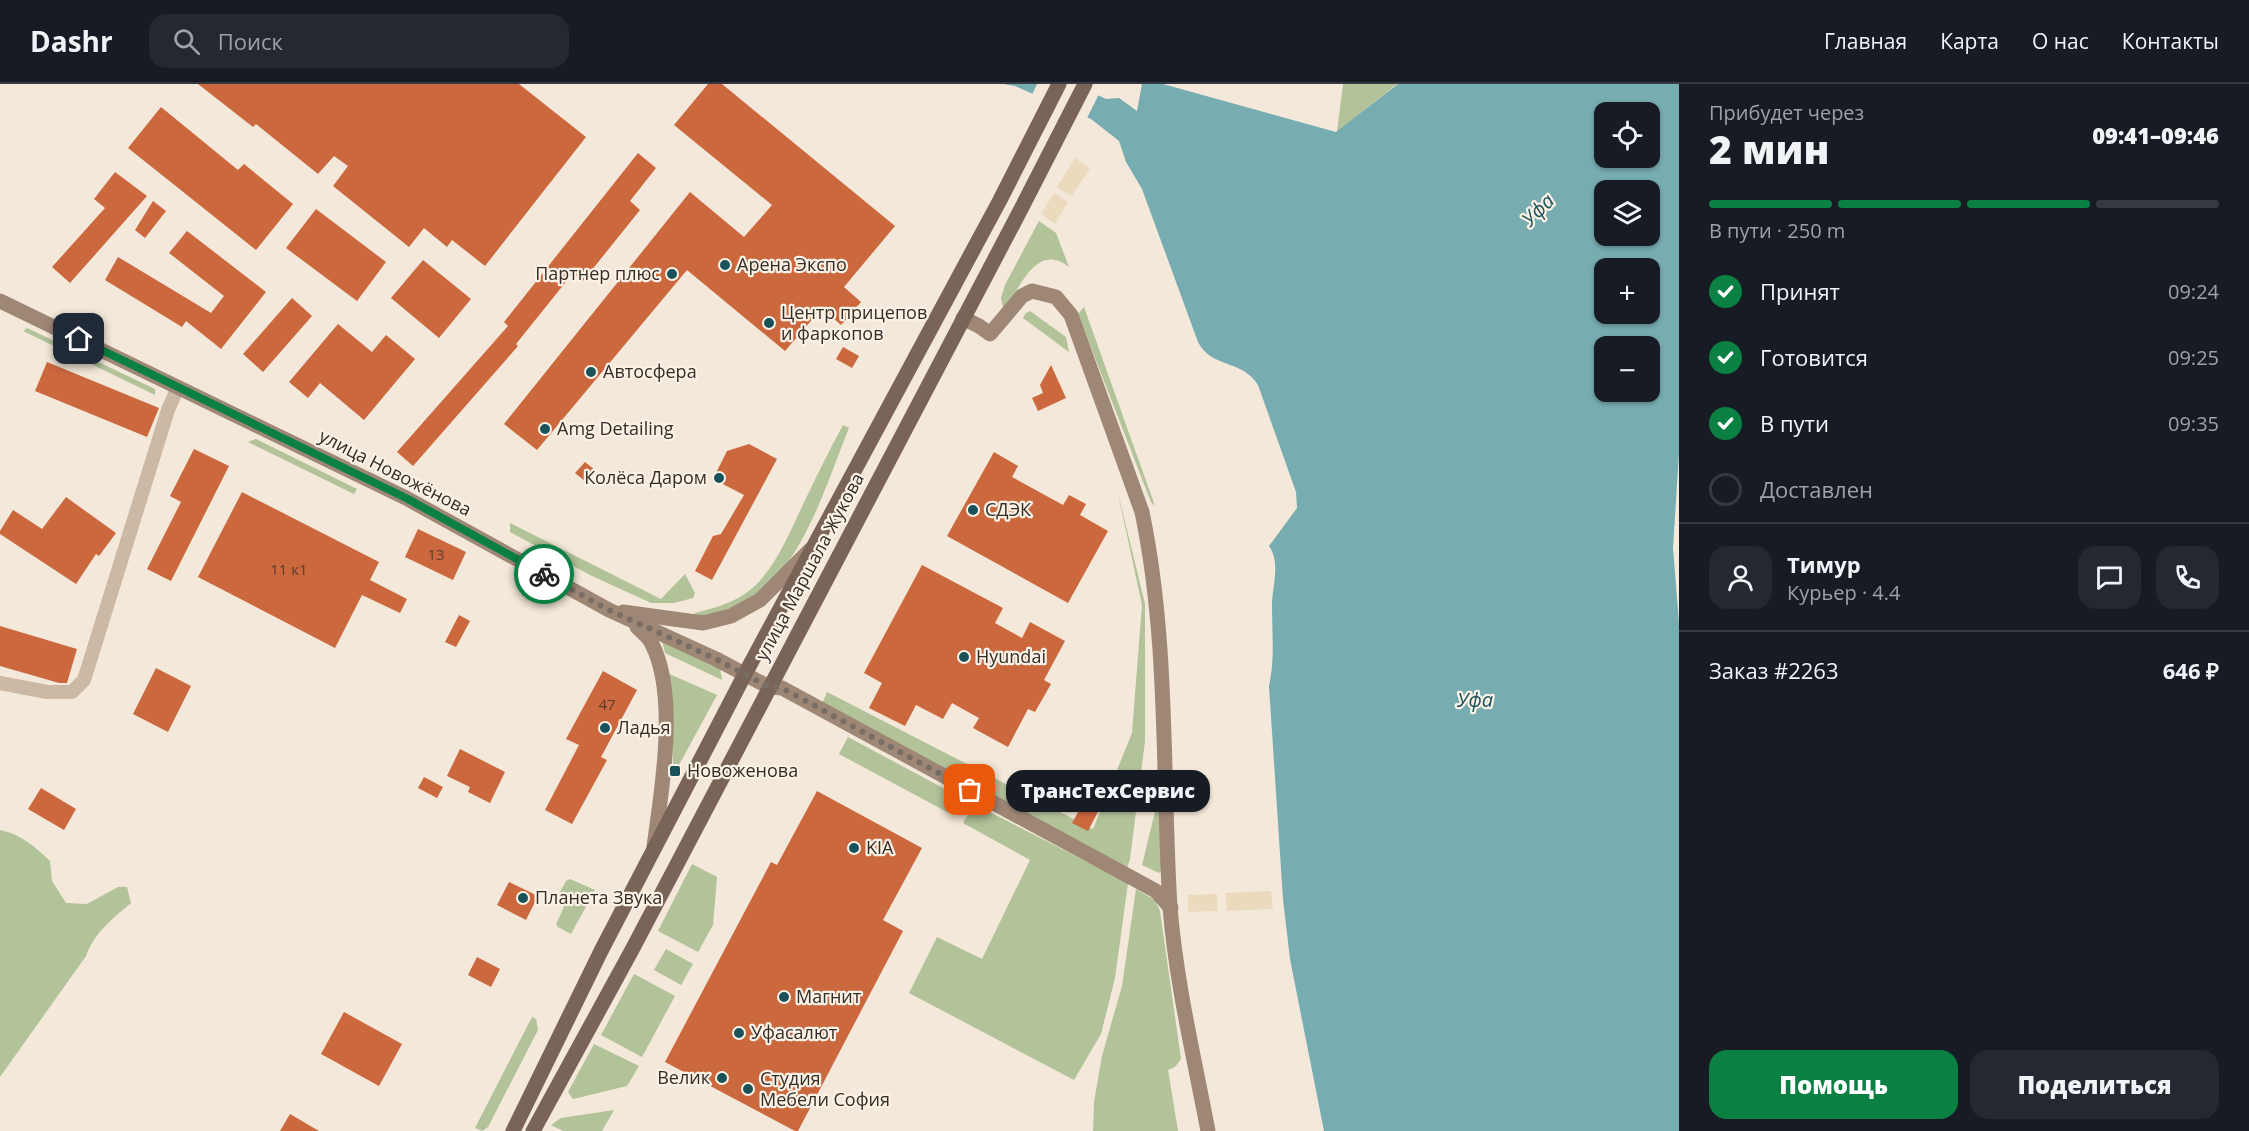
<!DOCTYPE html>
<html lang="ru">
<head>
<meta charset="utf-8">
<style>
	body { margin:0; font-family:"Open Sans",sans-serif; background:#242831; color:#f1f3f6; height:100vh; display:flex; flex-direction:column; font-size:22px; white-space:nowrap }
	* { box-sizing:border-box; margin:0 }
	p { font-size:20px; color:#9ea1a6 }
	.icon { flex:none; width:33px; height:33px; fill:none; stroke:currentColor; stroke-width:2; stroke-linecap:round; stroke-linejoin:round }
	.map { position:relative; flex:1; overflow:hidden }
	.side { display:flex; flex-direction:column; background:#171b24; width:570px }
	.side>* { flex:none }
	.controls { position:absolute; left:1594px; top:18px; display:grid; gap:12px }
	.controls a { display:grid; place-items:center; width:66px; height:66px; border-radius:12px; background:#171b24; box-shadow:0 2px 4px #0004; font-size:30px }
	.pin { position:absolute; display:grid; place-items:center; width:51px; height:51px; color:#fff; margin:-26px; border-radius:12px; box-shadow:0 3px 9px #0006 }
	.courier { position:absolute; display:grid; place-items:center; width:60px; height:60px; margin:-30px; border:4px solid #0b8043; border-radius:50%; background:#fff; color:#222; box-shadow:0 2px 8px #0007 }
	.bubble { position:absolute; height:42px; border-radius:18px; background:#171b24; box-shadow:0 2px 4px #0004; font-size:20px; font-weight:800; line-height:42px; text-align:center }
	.overview em { font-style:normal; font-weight:800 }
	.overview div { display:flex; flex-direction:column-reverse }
	.overview { display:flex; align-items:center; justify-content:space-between; height:102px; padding:0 30px }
	h1 { font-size:39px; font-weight:800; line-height:45px }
	.bar { display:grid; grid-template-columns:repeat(4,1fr); gap:9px 6px; align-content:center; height:72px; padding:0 30px }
	.bar i { height:8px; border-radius:4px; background:#363941 }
	.bar .selected { background:#0b8043 }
	.bar p { grid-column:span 4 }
	.line { display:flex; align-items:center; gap:15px; padding:0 30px; border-top:2px solid #363941 }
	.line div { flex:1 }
	.round { display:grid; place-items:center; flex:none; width:63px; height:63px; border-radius:18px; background:#242831 }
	ol { padding:0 30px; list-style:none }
	li { display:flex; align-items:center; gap:18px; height:66px }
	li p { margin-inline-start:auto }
	li .icon { padding:6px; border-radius:50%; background:#0b8043; color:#fff; stroke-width:4 }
	li:last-child { color:#9ea1a6 }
	li i { width:33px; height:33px; border:3px solid #363941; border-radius:50% }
	.cta { display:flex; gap:12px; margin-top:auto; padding:12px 30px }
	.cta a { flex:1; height:69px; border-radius:18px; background:#0b8043; color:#fff; font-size:24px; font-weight:800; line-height:69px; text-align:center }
	.cta a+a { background:#242831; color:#f1f3f6 }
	header { display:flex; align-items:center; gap:36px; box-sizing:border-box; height:84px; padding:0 30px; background:#171b24; border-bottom:2px solid #363941 }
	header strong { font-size:28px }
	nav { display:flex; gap:33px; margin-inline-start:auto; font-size:21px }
	.search { width:420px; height:54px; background:#242831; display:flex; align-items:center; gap:15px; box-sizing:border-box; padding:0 21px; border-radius:18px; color:#9ea1a6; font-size:22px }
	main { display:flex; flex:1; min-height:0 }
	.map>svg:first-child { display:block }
	.green { fill:#b2c299 }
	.plaza { fill:#ecdabf }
	.water { fill:#77acb1; fill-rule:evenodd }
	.pier { fill:#f3e8d9 }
	.building { fill:#cc683e }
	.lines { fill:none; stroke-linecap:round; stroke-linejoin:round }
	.street { stroke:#cbb8a5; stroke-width:14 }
	.secondary { stroke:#9f8776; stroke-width:15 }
	.primary { stroke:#796457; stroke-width:15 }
	.done { stroke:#786e65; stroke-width:6; stroke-dasharray:0 10.8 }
	.route { stroke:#0b8043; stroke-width:8 }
	.poi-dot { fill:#1a525a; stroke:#faf2e6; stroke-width:2 }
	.labels { text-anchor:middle; stroke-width:4.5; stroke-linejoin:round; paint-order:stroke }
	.number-label { font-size:15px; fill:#5c3b2c }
	.poi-label { font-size:18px; fill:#362c26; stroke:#faf2e6; text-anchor:start }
	.street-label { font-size:18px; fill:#362c26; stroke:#faf2e6 }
	.water-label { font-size:20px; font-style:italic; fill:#1a525a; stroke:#faf2e6 }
</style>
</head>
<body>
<header>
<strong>Dashr</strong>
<div class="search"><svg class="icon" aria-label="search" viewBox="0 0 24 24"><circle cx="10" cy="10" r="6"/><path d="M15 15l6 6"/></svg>Поиск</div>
<nav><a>Главная</a><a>Карта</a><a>О нас</a><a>Контакты</a></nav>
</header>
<main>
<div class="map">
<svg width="1679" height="1047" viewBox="0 0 1679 1047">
	<rect width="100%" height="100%" fill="#f3e8d9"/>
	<g class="green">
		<path d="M1343,0H1397L1337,48Z"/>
		<path d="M1039,137L1056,149L1069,183C1036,157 1019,205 1004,228L1001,214L1005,201Z"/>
		<path d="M1084,223L1155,422L1151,418L1078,230Z"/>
		<path d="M1030,227L1066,253L1069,268L1023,234L1026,229Z"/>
		<path d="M27,244L155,305V311L23,247Z"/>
		<path d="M843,341L849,344C823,408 798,500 729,529C719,533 704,532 693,533L695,529C713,524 731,520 746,509C775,490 794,438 809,408C820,385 831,363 843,341Z"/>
		<path d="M256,355L357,405L354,410L248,358Z"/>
		<path d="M1117,405L1145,520V657L1130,775L1127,784L822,620L827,608L1093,745L1132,649L1142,521Z"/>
		<path d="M510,439L661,515L685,490L695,509L693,514L674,519H651L590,491L510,448Z"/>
		<path d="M662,556L720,584L722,596L665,569Z"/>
		<path d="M665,588L717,611L673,692V662Z"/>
		<path d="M848,653L956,711L947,728L839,670Z"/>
		<path d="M1160,707L1163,785L1159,789L1142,781Z"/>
		<path d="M974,720L1128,799L1115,894L1101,950L1074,996L909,909L937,853L982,875L1030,776L963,739Z"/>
		<path d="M0,746C21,750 35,763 50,777L52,797L66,819L87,820L118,803H127L131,819C112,835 94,849 86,872L0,993Z"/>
		<path d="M692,780L717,793L713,841L698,868L658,847Z"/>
		<path d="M570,795L595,806L571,850L558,843L556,840L564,823L555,817L566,797Z"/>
		<path d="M1136,805L1155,816L1160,827L1181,975L1175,983L1168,986L1178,1047H1093L1094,1018L1102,972L1122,902Z"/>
		<path d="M666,865L693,880L681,901L654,886Z"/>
		<path d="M634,890L675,912L642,973L601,951Z"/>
		<path d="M532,933L536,935L538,946L488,1043L482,1047L475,1044Z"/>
		<path d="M594,960L639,982L627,1002L573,1015L568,1008Z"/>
		<path d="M614,1026L602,1047H563L551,1041L561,1034Z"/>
	</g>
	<g class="plaza">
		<path d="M1075,74L1090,84L1072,112L1057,103Z"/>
		<path d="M1054,109L1068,118L1055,140L1041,130Z"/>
		<path d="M1271,807L1273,825L1227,827L1225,809Z"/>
		<path d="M1217,810L1218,827L1188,828V811Z"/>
	</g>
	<path class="water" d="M1004,0H1075L1106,15L1119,14L1137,27L1142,0H1163L1336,48L1398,0H1679V369L1673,464L1679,539V1047H1324L1290,875L1283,815L1269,602C1275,574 1272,551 1272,522C1272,503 1281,479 1269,462L1297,424L1296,408L1258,301C1242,275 1212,285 1198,258L1142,105L1126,78L1119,57L1091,35L1015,2ZM1605,28H1650V74H1605ZM1605,106H1650V152H1605ZM1605,184H1650V230H1605ZM1605,262H1650V308H1605Z"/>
	<path class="pier" d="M1037,0H1082L1100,8L1086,36L1031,13Z"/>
	<g class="building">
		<path d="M198,0H519L586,53L485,182L452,156L447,163L424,144L409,163L333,102L348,82L334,72L318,90L256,40L253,43Z"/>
		<path d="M708,0H722L895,142L844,203L861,218L841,241L822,224L785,267L687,186L537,366L504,340L690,108L744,153L772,121L674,41Z"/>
		<path d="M161,23L238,86L244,80L293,120L256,166L128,64Z"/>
		<path d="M638,69L656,84L630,117L640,126L583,197L573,189L516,260L518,262L413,382L397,368L508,242L504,238Z"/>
		<path d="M115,88L147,112L70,199L52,183L105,124L94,115Z"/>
		<path d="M153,117L166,127L145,154L135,146Z"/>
		<path d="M316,125L386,178L357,217L286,164Z"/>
		<path d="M187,147L266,208L221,265L186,237L182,243L105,196L118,173L211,229L224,212L169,169Z"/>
		<path d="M423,176L471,215L439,254L391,214Z"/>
		<path d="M292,214L312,232L263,288L243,270Z"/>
		<path d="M338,240L372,268L386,251L415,275L364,336L320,299L308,314L289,298Z"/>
		<path d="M843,263L859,272L852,284L836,275Z"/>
		<path d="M47,278L159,324L147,353L35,307Z"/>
		<path d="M1051,281L1066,314L1038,327L1032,314L1043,309L1040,301Z"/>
		<path d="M749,360L777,375L712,496L695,487L713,452L721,450L744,411L713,395L727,367Z"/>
		<path d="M194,365L229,382L171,497L147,485L181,418L170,412Z"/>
		<path d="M994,368L1018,382L1012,393L1063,421L1069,411L1086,420L1080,431L1108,447L1068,519L947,452Z"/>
		<path d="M585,378L595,386L586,398L575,389Z"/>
		<path d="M242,408L379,478L370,496L407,515L400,529L362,511L335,564L198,493Z"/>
		<path d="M66,413L116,449L99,472L96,470L76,500L0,450V447L13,426L42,445Z"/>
		<path d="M418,445L466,468L453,496L405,473Z"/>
		<path d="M922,481L1003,524L995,539L1022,554L1030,538L1065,557L1044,596L1051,600L1035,628L1028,625L1008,663L973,644L979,634L952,619L943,635L916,621L905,642L869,624L882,599L864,589Z"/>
		<path d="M459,531L470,537L456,563L445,558Z"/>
		<path d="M0,542L77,565L67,599H59L0,582Z"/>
		<path d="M156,584L191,602L168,648L133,630Z"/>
		<path d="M603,587L637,606L601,673L607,676L572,740L545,726L579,661L566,655Z"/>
		<path d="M460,665L505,688L490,719L468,708L470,703L447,692Z"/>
		<path d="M424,693L443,703L437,714L418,704Z"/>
		<path d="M41,704L76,725L64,746L28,725Z"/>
		<path d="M817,707L922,764L883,836L903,847L798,1047H795L665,978L771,778L777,781Z"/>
		<path d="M1087,712L1102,720L1088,747L1072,739Z"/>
		<path d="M509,798L538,812L526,836L497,821Z"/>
		<path d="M477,873L500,885L491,903L468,891Z"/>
		<path d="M344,928L402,960L379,1002L321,970Z"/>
		<path d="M290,1030L319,1047H280Z"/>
	</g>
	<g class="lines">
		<path class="street" d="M0,599L47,608H72L84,596L168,326L178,303"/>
		<g class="secondary">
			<path d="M0,217L406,414L609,526L716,575L769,603L782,604L1156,807L1171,824"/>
			<path d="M963,234L979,242L990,250L1022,212L1032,207L1056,213L1071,231L1142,428C1169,557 1162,692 1170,823C1176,898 1194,973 1208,1047"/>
			<path d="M623,528L703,539L731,532L760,516L810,466"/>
			<path d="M637,543C642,548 649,553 652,560C678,611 662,706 654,762"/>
		</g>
		<g class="primary">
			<path d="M513,1047L601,867L745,590L1000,116L1059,0"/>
			<path d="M533,1047L633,864L1021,125L1085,0"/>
		</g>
	</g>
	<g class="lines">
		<path class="done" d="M544,490L609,526L716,575L769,603L782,604L970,706"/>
		<path class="route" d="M79,255L406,414L544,490"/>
	</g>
	<g class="poi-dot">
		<circle cx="725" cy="181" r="6"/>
		<circle cx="672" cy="190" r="6"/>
		<circle cx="769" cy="239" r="6"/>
		<circle cx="591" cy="288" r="6"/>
		<circle cx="545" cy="345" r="6"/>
		<circle cx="719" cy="394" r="6"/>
		<circle cx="973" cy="426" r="6"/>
		<circle cx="964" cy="573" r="6"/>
		<circle cx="605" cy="644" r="6"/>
		<rect x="669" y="681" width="12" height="12" rx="3"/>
		<circle cx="854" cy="764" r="6"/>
		<circle cx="523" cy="814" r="6"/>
		<circle cx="784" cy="913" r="6"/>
		<circle cx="739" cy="949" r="6"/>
		<circle cx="722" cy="994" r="6"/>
		<circle cx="748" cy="1005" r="6"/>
	</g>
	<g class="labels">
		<g class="number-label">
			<text x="436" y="476">13</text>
			<text x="289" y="491">11 к1</text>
			<text x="607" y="626">47</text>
		</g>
		<g class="poi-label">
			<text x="737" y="187">Арена Экспо</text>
			<text x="660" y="196" text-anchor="end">Партнер плюс</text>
			<text x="781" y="235">Центр прицепов<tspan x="781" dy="21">и фаркопов</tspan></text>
			<text x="603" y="294">Автосфера</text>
			<text x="557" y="351">Amg Detailing</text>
			<text x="707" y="400" text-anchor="end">Колёса Даром</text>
			<text x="985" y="432">СДЭК</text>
			<text x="976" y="579">Hyundai</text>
			<text x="617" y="650">Ладья</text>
			<text x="687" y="693">Новоженова</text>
			<text x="866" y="770">KIA</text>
			<text x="535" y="820">Планета Звука</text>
			<text x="796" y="919">Магнит</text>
			<text x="751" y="955">Уфасалют</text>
			<text x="710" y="1000" text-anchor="end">Велик</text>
			<text x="760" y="1001">Студия<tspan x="760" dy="21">Мебели София</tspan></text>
		</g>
		<g class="street-label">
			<text transform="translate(395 389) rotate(27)" y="6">улица Новожёнова</text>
			<text transform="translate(810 483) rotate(-62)" y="6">улица Маршала Жукова</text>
		</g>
		<g class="water-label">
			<text transform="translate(1538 126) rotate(-45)" y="7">Уфа</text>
			<text x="1475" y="623">Уфа</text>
		</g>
	</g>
</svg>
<div class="controls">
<a><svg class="icon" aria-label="locate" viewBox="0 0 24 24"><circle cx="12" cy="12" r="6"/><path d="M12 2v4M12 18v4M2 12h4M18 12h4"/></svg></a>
<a><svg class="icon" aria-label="layers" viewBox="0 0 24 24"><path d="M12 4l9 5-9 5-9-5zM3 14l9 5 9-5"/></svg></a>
<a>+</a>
<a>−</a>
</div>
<div class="pin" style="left:970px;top:706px;background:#ea580c"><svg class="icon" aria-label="bag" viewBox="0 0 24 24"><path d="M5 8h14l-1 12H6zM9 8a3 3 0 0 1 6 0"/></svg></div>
<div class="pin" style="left:79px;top:255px;background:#1f2937"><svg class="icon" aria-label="home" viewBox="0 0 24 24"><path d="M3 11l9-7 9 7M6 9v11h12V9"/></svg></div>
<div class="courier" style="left:544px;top:490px"><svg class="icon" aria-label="bike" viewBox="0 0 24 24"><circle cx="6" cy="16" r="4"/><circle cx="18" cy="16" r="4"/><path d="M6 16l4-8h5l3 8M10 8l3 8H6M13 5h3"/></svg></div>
<div class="bubble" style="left:1006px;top:686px;width:204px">ТрансТехСервис</div>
</div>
<section class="side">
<div class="overview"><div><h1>2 мин</h1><p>Прибудет через</p></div><em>09:41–09:46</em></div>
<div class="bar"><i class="selected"></i><i class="selected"></i><i class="selected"></i><i></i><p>В пути · 250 m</p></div>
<ol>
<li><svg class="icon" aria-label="check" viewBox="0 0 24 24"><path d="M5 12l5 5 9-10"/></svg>Принят<p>09:24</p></li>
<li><svg class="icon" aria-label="check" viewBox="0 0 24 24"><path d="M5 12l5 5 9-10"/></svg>Готовится<p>09:25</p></li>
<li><svg class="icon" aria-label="check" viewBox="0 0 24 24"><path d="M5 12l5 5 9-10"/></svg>В пути<p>09:35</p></li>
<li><i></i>Доставлен</li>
</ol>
<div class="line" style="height:108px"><a class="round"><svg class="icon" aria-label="person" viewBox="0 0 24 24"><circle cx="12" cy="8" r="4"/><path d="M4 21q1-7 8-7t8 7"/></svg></a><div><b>Тимур</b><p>Курьер · 4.4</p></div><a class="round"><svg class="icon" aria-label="chat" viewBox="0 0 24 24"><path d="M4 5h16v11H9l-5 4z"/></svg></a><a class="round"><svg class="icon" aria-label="phone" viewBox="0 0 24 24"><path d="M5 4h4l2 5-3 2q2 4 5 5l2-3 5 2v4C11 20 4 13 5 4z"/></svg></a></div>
<div class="line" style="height:78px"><div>Заказ #2263</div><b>646 ₽</b></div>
<div class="cta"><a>Помощь</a><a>Поделиться</a></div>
</section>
</main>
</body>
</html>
